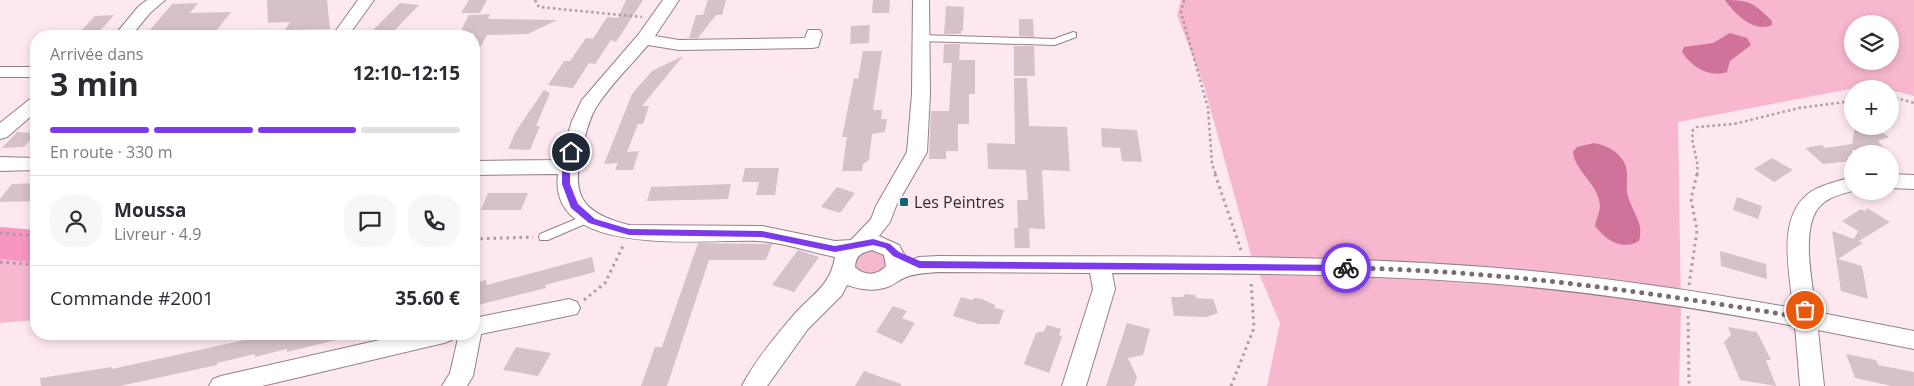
<!DOCTYPE html>
<html lang="fr">
<head>
<meta charset="utf-8">
<style>
	body { margin:0; font-family:"Open Sans",sans-serif; background:#f7f7f7; color:#2b2b33; height:100vh; display:flex; flex-direction:column; font-size:19px; white-space:nowrap }
	* { box-sizing:border-box; margin:0 }
	p { font-size:16px; color:#7c7c81 }
	.icon { flex:none; width:28px; height:28px; fill:none; stroke:currentColor; stroke-width:2; stroke-linecap:round; stroke-linejoin:round }
	.map { position:relative; flex:1; overflow:hidden }
	.sheet { position:absolute; left:30px; top:30px; width:450px; height:310px; display:flex; flex-direction:column; background:#fff; border-radius:20px; box-shadow:0 2px 8px #0003 }
	.sheet>* { flex:none }
	.buttons { position:absolute; left:1844px; top:15px; display:grid; gap:10px }
	.buttons a { display:grid; place-items:center; width:55px; height:55px; border-radius:50%; background:#fff; box-shadow:0 2px 8px #0003; font-size:25px }
	.pin { position:absolute; display:grid; place-items:center; width:42px; height:42px; color:#fff; margin:-21px; border:2px solid #fff; border-radius:50%; box-shadow:0 1px 5px #0007 }
	.courier { position:absolute; display:grid; place-items:center; width:50px; height:50px; margin:-25px; border:4px solid #7c3aed; border-radius:50%; background:#fff; color:#222; box-shadow:0 1px 6px #0007 }
	.summary em { font-style:normal; font-weight:700 }
	.summary div { display:flex; flex-direction:column-reverse }
	.summary { display:flex; align-items:center; justify-content:space-between; height:85px; padding:0 20px }
	h1 { font-size:32px; font-weight:700; line-height:38px }
	.bar { display:grid; grid-template-columns:repeat(4,1fr); gap:8px 5px; align-content:center; height:60px; padding:0 20px }
	.bar i { height:6px; border-radius:4px; background:#e1e1e2 }
	.bar .selected { background:#7c3aed }
	.bar p { grid-column:span 4 }
	.line { display:flex; align-items:center; gap:12px; padding:0 20px; border-top:1px solid #e1e1e2 }
	.line div { flex:1 }
	.round { display:grid; place-items:center; flex:none; width:52px; height:52px; border-radius:20px; background:#f7f7f7 }
	.map>svg:first-child { display:block }
	.green { fill:#f6b7cf; fill-rule:evenodd }
	.forest { fill:#f797bf }
	.water { fill:#cf739a }
	.building { fill:#d6c1c9 }
	.lines { fill:none; stroke-linecap:round; stroke-linejoin:round }
	.lane-casing { stroke:#948087; stroke-width:2 }
	.street-casing { stroke:#948087; stroke-width:2 }
	.path-far1 { stroke:#ac9ba1; stroke-width:2.5; stroke-dasharray:2.5 3; stroke-linecap:butt }
	.path { stroke:#ac9ba1; stroke-width:3; stroke-dasharray:2.5 4; stroke-linecap:butt }
	.lane { fill:#fff; fill-rule:evenodd }
	.street { fill:#fff; fill-rule:evenodd }
	.route { fill:#7c3aed }
	.done { stroke:#796c71; stroke-width:5; stroke-dasharray:0 9 }
	.poi-dot { fill:#16646b; stroke:#fee8f0; stroke-width:2 }
	.labels { text-anchor:middle; stroke-width:4; stroke-linejoin:round; paint-order:stroke }
	.poi-label { font-size:16px; fill:#322a2d; stroke:#fee8f0; text-anchor:start }
</style>
</head>
<body>
<div class="map">
<svg width="1914" height="386" viewBox="0 0 1914 386">
	<rect width="100%" height="100%" fill="#fee8f0"/>
	<g class="green">
		<path d="M1181,0H1914V96L1871,85L1678,122L1681,312L1679,386H1267L1280,323L1251,255L1204,86L1177,15ZM1852,24H1890V61H1852Z"/>
		<path d="M867,250H874L885,255L887,264C879,279 864,276 854,266L856,256Z"/>
		<path d="M0,259L36,263V320L0,323Z"/>
	</g>
	<path class="forest" d="M0,227L36,230V263L0,259Z"/>
	<g class="water">
		<path d="M1725,0C1750,0 1754,3 1772,21V25C1753,33 1735,14 1725,0Z"/>
		<path d="M1730,33L1747,38L1751,45L1730,61L1727,72C1709,78 1692,67 1682,52L1684,47L1713,43Z"/>
		<path d="M1594,143C1604,145 1615,149 1621,158C1630,168 1626,179 1627,192C1630,210 1645,222 1639,241C1621,251 1606,240 1595,226C1596,219 1600,212 1600,206C1599,184 1575,172 1573,152L1577,147Z"/>
	</g>
	<g class="building">
		<path d="M267,0H327L330,29L285,30L290,22L268,23Z"/>
		<path d="M469,0H487L480,13H461Z"/>
		<path d="M626,0H643L616,42L611,40L595,64L589,63L573,88L548,85L564,61H570L586,38L593,39L607,17L618,18Z"/>
		<path d="M708,0H726L722,15H703Z"/>
		<path d="M873,0H890L889,13H872Z"/>
		<path d="M198,3L190,13L231,12L212,36H145L172,4Z"/>
		<path d="M400,3L419,5L389,36H367Z"/>
		<path d="M946,6L964,7L963,31H961V34H944Z"/>
		<path d="M490,14L488,19L557,20L528,34L487,35L474,59V33H461L464,24L469,15Z"/>
		<path d="M114,15L99,32H80L95,16Z"/>
		<path d="M696,15H716L698,38H689Z"/>
		<path d="M1019,19H1033L1034,37L1019,36Z"/>
		<path d="M870,25L869,43L850,44L851,26Z"/>
		<path d="M944,44H960L959,60H975V94H969V124H958V151H946V159H929L931,111H949L952,63H943Z"/>
		<path d="M1014,46H1034L1035,76H1014Z"/>
		<path d="M863,51H882L873,110H882L881,119H887L885,132L872,134L869,160L863,164L862,171H842L847,137H842L854,78L858,79Z"/>
		<path d="M683,56L642,106H649L643,124H638L627,152L639,151L633,170H615L618,163L604,164L632,94L652,71Z"/>
		<path d="M1014,78H1027L1029,126L1067,127L1070,171L1042,170L1045,229L1018,228L1017,200H1028L1026,170L988,169L987,143L1015,144Z"/>
		<path d="M544,90L550,93L536,126H540L530,150L508,149L516,131Z"/>
		<path d="M1855,126H1873L1889,137L1878,141L1887,151L1852,150V161L1823,164L1805,148L1822,145L1825,148L1852,144Z"/>
		<path d="M1101,128L1137,130L1142,162L1122,161L1120,148L1102,147Z"/>
		<path d="M17,132L36,133L24,147L2,148Z"/>
		<path d="M1772,158L1793,170L1774,182L1754,169Z"/>
		<path d="M745,168H779L775,195H756L759,182H742Z"/>
		<path d="M36,183V201L0,202V199L12,184Z"/>
		<path d="M731,184L728,199L647,201L651,187Z"/>
		<path d="M837,187L855,193L840,213L821,207Z"/>
		<path d="M488,193H528L521,210H481Z"/>
		<path d="M1737,197L1762,206L1758,219L1733,210Z"/>
		<path d="M1867,208L1890,222L1859,241L1863,243L1838,259L1862,266L1868,299L1841,291L1832,231L1854,239L1858,231L1842,221L1861,209L1865,211Z"/>
		<path d="M1014,228H1029L1030,248H1015Z"/>
		<path d="M698,243L772,244L766,260H709L667,386H641L655,347H662Z"/>
		<path d="M798,250L819,257L794,292L772,285Z"/>
		<path d="M1720,251L1766,264L1767,279L1721,266Z"/>
		<path d="M592,257L595,272L545,285L546,288L474,306V283L486,280L487,285Z"/>
		<path d="M1185,294L1195,295L1196,298L1213,299L1218,313L1206,317L1174,316L1171,297H1183Z"/>
		<path d="M961,297L972,300L975,298L982,299L995,305V308L1004,310L999,324H979L953,316Z"/>
		<path d="M893,306L907,311L902,318L915,323L902,344L876,332Z"/>
		<path d="M1127,323L1150,329L1143,355L1128,358L1137,377L1134,386H1106Z"/>
		<path d="M1047,325L1061,329L1059,335L1062,337L1049,373L1024,364L1036,333L1044,331Z"/>
		<path d="M1728,327L1757,332L1771,360H1766L1776,386L1740,380L1724,342L1731,335Z"/>
		<path d="M272,334H339L340,339L287,352V349L255,357V354L217,363V365L120,386H41L40,378L112,367V369Z"/>
		<path d="M516,347L551,353L538,376L503,370Z"/>
		<path d="M1846,354L1876,360L1878,365L1914,372V386H1892L1855,378Z"/>
		<path d="M864,371L901,384V386H855Z"/>
	</g>
	<g class="lines">
		<defs>
			<g id="lane">
				<path d="M1073,32L1076,33V37L1055,45L921,41L917,38L921,35L1054,39Z"/>
				<path d="M588,214L593,218L592,221L548,240H540L539,237L540,234Z"/>
			</g>
			<g id="street">
				<path d="M147,0H165L150,13L131,36H114L138,7Z"/>
				<path d="M358,0H374L348,36H332Z"/>
				<path d="M663,0H679L655,36L679,40L805,38L808,30H820L822,34L818,47L812,48L679,50L648,45C632,64 613,82 599,103C590,115 586,132 583,146C570,194 580,213 629,225L762,226L835,241L851,240L871,219L876,206L907,152L912,94L913,0H929L930,94L927,152L896,206L890,222L879,236L899,245L908,261L919,257L939,256C1121,257 1304,253 1486,267C1589,275 1692,290 1793,308C1790,272 1775,215 1812,191C1824,184 1839,181 1852,177V191C1842,194 1829,197 1821,205C1799,226 1813,285 1816,312L1914,331V349L1818,330L1824,386H1800L1795,326C1692,307 1589,291 1485,283C1361,274 1236,273 1112,273L1115,289L1086,386H1062L1093,289L1090,273L939,272C926,273 915,273 904,278C899,280 895,284 890,286C875,292 862,290 847,285L842,295L808,329L767,386H742C754,362 774,338 792,317C810,295 830,288 835,257C810,252 785,243 760,241C709,238 547,261 558,174L474,175V161L560,160L572,121L582,100L638,35ZM872,250L884,255L886,266C877,276 864,276 855,267C856,255 861,253 872,250Z"/>
				<rect x="0" y="67" width="36" height="10"/>
				<path d="M36,97V112L7,137L0,139V123L30,99Z"/>
				<path d="M0,157L36,158V170L0,171Z"/>
				<path d="M1890,174L1914,175V189L1890,188Z"/>
				<path d="M569,299L577,302L580,308L577,314L481,334L473,376L467,386H442L450,373L459,334H474V318Z"/>
				<path d="M406,334H455L452,340L444,343L262,386H209L213,379L221,376Z"/>
			</g>
		</defs>
		<use href="#lane" class="lane-casing"/>
		<use href="#street" class="street-casing"/>
		<g class="path-far1">
			<path d="M535,0L539,7L642,17"/>
			<path d="M1184,0L1181,12L1208,108L1212,164L1216,175"/>
			<path d="M1890,96L1914,103"/>
			<path d="M1697,175C1700,160 1690,146 1693,130L1697,127L1734,124L1799,108L1852,101"/>
		</g>
		<g class="path">
			<path d="M1215,174L1241,250"/>
			<path d="M0,233L36,236"/>
			<path d="M474,239L533,237"/>
			<path d="M0,262L36,265"/>
			<path d="M1689,285L1697,230L1691,199L1697,174"/>
			<path d="M584,300L605,283L624,244"/>
			<path d="M1688,316L1689,386"/>
			<path d="M1231,386L1254,328L1251,281"/>
		</g>
		<use href="#lane" class="lane"/>
		<use href="#street" class="street"/>
	</g>
	<path class="route" d="M568,151L575,152L570,167V184L578,204L595,219L629,229L762,231L835,246L873,239L890,244L899,252L920,261L1346,265L1350,268L1346,271L919,268L893,256L885,248L873,245L835,252L762,237L629,235L589,223L571,208L562,184V167Z"/>
	<g class="lines">
		<path class="done" d="M1346,268C1500,270 1654,293 1806,318L1805,310"/>
	</g>
	<rect class="poi-dot" x="899" y="197" width="10" height="10" rx="2.5"/>
	<g class="labels">
		<g class="poi-label">
			<text x="914" y="208">Les Peintres</text>
		</g>
	</g>
</svg>
<div class="buttons">
<a><svg class="icon" aria-label="layers" viewBox="0 0 24 24"><path d="M12 4l9 5-9 5-9-5zM3 14l9 5 9-5"/></svg></a>
<a>+</a>
<a>−</a>
</div>
<div class="pin" style="left:1805px;top:310px;background:#ea580c"><svg class="icon" aria-label="bag" viewBox="0 0 24 24"><path d="M5 8h14l-1 12H6zM9 8a3 3 0 0 1 6 0"/></svg></div>
<div class="pin" style="left:571px;top:152px;background:#1f2937"><svg class="icon" aria-label="home" viewBox="0 0 24 24"><path d="M3 11l9-7 9 7M6 9v11h12V9"/></svg></div>
<div class="courier" style="left:1346px;top:268px"><svg class="icon" aria-label="bike" viewBox="0 0 24 24"><circle cx="6" cy="16" r="4"/><circle cx="18" cy="16" r="4"/><path d="M6 16l4-8h5l3 8M10 8l3 8H6M13 5h3"/></svg></div>
<section class="sheet">
<div class="summary"><div><h1>3 min</h1><p>Arrivée dans</p></div><em>12:10–12:15</em></div>
<div class="bar"><i class="selected"></i><i class="selected"></i><i class="selected"></i><i></i><p>En route · 330 m</p></div>
<div class="line" style="height:90px"><a class="round"><svg class="icon" aria-label="person" viewBox="0 0 24 24"><circle cx="12" cy="8" r="4"/><path d="M4 21q1-7 8-7t8 7"/></svg></a><div><b>Moussa</b><p>Livreur · 4.9</p></div><a class="round"><svg class="icon" aria-label="chat" viewBox="0 0 24 24"><path d="M4 5h16v11H9l-5 4z"/></svg></a><a class="round"><svg class="icon" aria-label="phone" viewBox="0 0 24 24"><path d="M5 4h4l2 5-3 2q2 4 5 5l2-3 5 2v4C11 20 4 13 5 4z"/></svg></a></div>
<div class="line" style="height:65px"><div>Commande #2001</div><b>35.60 €</b></div>
</section>
</div>
</body>
</html>
